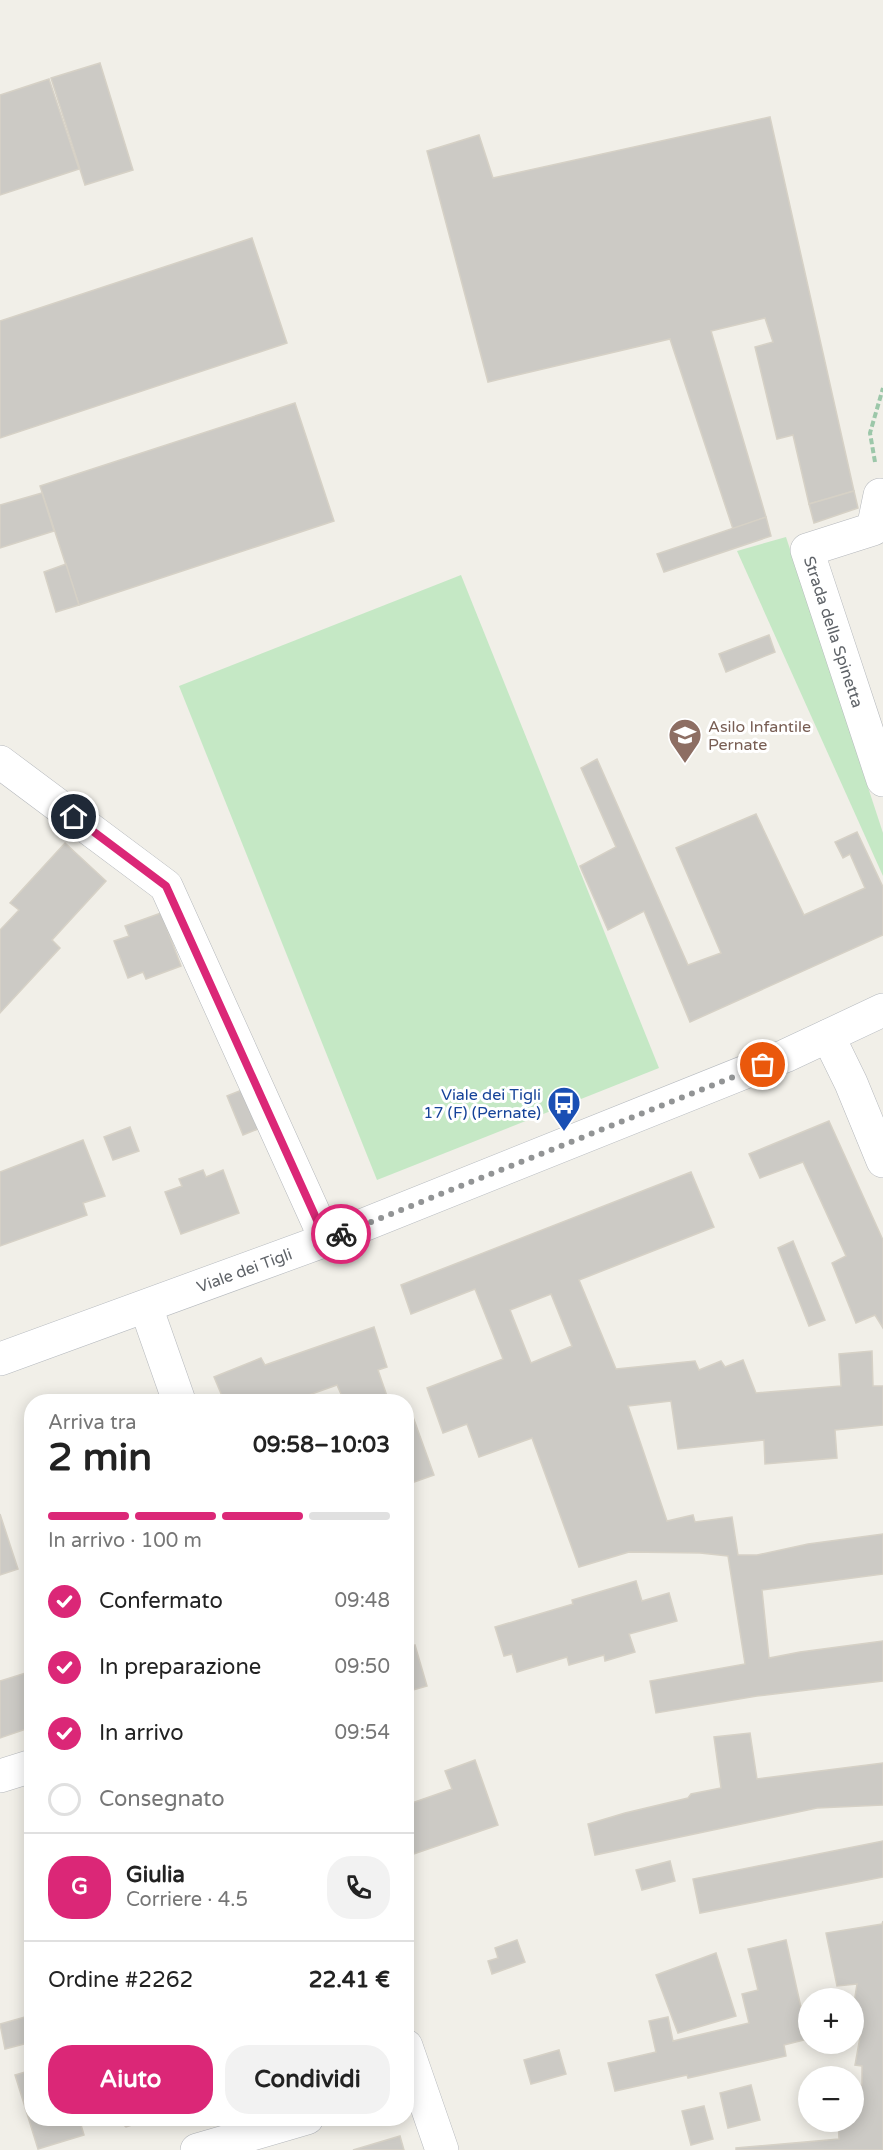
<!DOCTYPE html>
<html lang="it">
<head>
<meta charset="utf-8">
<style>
	body { margin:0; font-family:"Varela Round",sans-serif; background:#f2f2f2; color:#222; height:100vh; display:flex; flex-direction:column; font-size:22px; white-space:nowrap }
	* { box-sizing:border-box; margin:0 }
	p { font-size:20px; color:#767676 }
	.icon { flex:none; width:33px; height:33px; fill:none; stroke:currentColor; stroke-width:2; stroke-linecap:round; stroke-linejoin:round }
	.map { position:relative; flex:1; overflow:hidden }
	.sheet { position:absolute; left:24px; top:1394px; width:390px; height:732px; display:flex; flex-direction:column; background:#fff; border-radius:24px; box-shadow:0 3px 15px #0003 }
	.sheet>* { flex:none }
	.controls { position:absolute; left:798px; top:1988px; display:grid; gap:12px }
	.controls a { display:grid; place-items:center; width:66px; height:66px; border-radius:50%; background:#fff; box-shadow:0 3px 15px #0003; font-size:30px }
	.pin { position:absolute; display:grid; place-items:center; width:51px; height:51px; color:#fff; margin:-26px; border:3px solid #fff; border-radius:50%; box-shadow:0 2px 6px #0007 }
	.courier { position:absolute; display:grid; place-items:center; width:60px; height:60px; margin:-30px; border:4px solid #db2777; border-radius:50%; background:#fff; color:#222; box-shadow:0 2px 8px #0007 }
	.head em { font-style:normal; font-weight:800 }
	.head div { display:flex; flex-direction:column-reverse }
	.head { display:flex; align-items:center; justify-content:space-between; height:102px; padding:0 24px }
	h1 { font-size:39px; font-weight:800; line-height:45px }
	.bar { display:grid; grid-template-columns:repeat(4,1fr); gap:9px 6px; align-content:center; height:72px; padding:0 24px }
	.bar i { height:8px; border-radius:4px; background:#e0e0e0 }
	.bar .selected { background:#db2777 }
	.bar p { grid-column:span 4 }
	.line { display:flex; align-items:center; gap:15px; padding:0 24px; border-top:2px solid #e0e0e0 }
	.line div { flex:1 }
	.round { display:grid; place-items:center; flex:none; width:63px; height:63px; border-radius:24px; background:#f2f2f2 }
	ol { padding:0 24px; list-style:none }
	li { display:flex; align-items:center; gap:18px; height:66px }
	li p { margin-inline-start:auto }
	li .icon { padding:6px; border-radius:50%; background:#db2777; color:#fff; stroke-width:4 }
	li:last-child { color:#767676 }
	li i { width:33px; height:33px; border:3px solid #e0e0e0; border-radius:50% }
	.button { display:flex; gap:12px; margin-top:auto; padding:12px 24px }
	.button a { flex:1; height:69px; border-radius:24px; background:#db2777; color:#fff; font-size:24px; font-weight:800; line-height:69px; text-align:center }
	.button a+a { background:#f2f2f2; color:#222 }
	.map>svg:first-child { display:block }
	.green { fill:#c5e8c5 }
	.building { fill:#cccac5; stroke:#d6d1c6; stroke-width:1.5; fill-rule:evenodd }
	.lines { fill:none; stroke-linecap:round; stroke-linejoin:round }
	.minor-casing { stroke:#b5b8bc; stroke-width:34 }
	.tertiary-casing { stroke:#b5b8bc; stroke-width:34 }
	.secondary-casing { stroke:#b6babf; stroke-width:34 }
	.path { stroke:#9cc7a9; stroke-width:4; stroke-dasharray:6 3; stroke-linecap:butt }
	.minor { stroke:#fff; stroke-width:33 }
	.tertiary { stroke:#fff; stroke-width:33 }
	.secondary { stroke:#fff; stroke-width:33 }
	.done { stroke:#929495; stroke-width:6; stroke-dasharray:0 10.8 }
	.route { stroke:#db2777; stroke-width:8 }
	.labels { text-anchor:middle; stroke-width:6; stroke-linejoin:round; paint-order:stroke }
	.street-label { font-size:16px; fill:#5f6368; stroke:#fff }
	.education-label { font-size:16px; fill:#785e54; stroke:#fff; text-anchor:start }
	.transit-label { font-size:16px; fill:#164399; stroke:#fff; text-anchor:end }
</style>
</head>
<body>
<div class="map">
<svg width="883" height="2150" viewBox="0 0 883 2150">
	<rect width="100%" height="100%" fill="#f1efe8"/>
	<g class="green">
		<path d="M786,537L883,833V876L737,551Z"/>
		<path d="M461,575L659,1068L377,1180L179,686Z"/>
	</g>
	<g class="building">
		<path d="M100,63L133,170L85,185L51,78Z"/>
		<path d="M49,79L79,169L0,195V95Z"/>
		<path d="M770,117L854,491L809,504L793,435L777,439L755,347L773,342L765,318L711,331L766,517L733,529L670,339L488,382L427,151L479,135L493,178Z"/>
		<path d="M252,238L287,343L0,438V321Z"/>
		<path d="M295,403L334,521L79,605L40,486Z"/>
		<path d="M854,491L858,508L814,523L809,504Z"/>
		<path d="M42,493L54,531L0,548V505Z"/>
		<path d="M766,517L771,536L664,572L657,554Z"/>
		<path d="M66,564L79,605L56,612L44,572Z"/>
		<path d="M769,635L775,652L726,672L719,654Z"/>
		<path d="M597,759L688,965L721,953L676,848L756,814L804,915L865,888L850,854L843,858L835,842L857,832L883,887V935L690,1022L644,911L608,930L580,866L616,847L581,768Z"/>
		<path d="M65,843L106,881L52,940L60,948L0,1013V930L19,910L10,903Z"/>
		<path d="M161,913L181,966L146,979L143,972L128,978L114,941L129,936L125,926Z"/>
		<path d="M247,1088L263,1127L243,1135L227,1096Z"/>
		<path d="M829,1121L883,1240V1328L875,1315L856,1323L832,1263L846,1256L803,1162L760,1178L749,1154Z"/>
		<path d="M130,1127L139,1151L113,1160L104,1137Z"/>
		<path d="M83,1140L105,1196L83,1203L87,1215L0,1246V1172Z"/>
		<path d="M203,1170L206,1177L223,1170L239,1213L181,1234L165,1192L182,1186L179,1179Z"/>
		<path d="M691,1172L714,1227L579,1280L616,1369L695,1361L699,1370L721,1361L725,1367L743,1360L756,1393L841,1386L839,1354L872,1351L873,1386H883V1425L835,1430L837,1458L765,1464L764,1440L678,1449L671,1401L628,1406L667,1521L693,1515L695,1522L732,1517L738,1555H757L808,1544L883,1534V1574L762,1590L769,1658L800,1652L883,1641V1681L757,1696L656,1713L650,1681L745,1664L728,1556L700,1553L629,1552L579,1567L532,1438L479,1457L467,1424L443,1433L427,1388L503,1359L475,1289L411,1314L401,1285ZM551,1294L572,1346L531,1363L510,1310Z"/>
		<path d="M793,1241L825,1320L809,1326L778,1248Z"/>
		<path d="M374,1327L387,1367L378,1370L387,1396L373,1401H344L337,1385L292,1401H208L222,1396L214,1377L261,1358L265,1365Z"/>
		<path d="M412,1414L434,1475L406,1485V1416Z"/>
		<path d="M0,1514L18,1569L0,1575Z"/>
		<path d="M636,1581L642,1601L669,1593L677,1621L629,1634L635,1652L605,1661L604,1655L569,1665L567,1657L517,1672L512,1654L504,1656L495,1627L573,1604L572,1600Z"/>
		<path d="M415,1645L427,1686L406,1692V1648Z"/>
		<path d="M32,1671V1727L0,1738V1681Z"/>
		<path d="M750,1733L757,1779L883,1763V1805L817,1808L595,1855L588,1824L625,1813L688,1798L691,1794L721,1788L714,1737Z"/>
		<path d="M475,1760L498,1825L408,1856L406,1805L452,1789L445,1771Z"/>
		<path d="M883,1841V1877L700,1913L693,1879Z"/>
		<path d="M670,1861L675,1881L642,1890L636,1870Z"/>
		<path d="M883,1921V2150H736V2148L839,2139L838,2121H854V2087L862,2085V2066L855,2065L862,2026H854V2003L857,1984L837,1986L826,1933L882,1924Z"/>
		<path d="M517,1940L525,1962L492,1974L488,1961L498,1958L495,1948Z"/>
		<path d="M786,1940L808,2039L784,2045L786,2056L688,2078L687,2075L615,2091L608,2063L656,2052L649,2021L668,2017L673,2041L749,2023L742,1994L758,1990L748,1949Z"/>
		<path d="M716,1953L736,2016L678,2033L656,1975Z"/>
		<path d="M32,2015V2042L5,2049L0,2024Z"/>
		<path d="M559,2050L566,2074L531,2084L524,2060Z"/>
		<path d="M32,2070V2118H79L84,2135L38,2149L15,2075Z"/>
		<path d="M751,2085L760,2120L728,2128L720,2093Z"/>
		<path d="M704,2106L713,2139L691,2145L682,2111Z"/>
		<path d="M119,2118H154L126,2127L119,2121Z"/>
		<path d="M400,2136L404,2150H353Z"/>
	</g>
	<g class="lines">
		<defs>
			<g id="minor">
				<path id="s1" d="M880,495L873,529L807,550L883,780"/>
				<path d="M0,762L166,886L326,1240"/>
				<path d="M146,1307L179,1401"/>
				<path d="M0,1776L32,1766"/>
				<path d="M406,2046L442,2150"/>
				<path d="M197,2150L307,2118"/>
			</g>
			<path id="tertiary" d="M828,1036L851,1083L883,1161"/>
			<g id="secondary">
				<path id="s2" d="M0,1359L326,1240L785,1056L883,1010"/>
			</g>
		</defs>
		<use href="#minor" class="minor-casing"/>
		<use href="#tertiary" class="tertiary-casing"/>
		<use href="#secondary" class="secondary-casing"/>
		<path class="path" d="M875,462L870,433L883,388"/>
		<use href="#minor" class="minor"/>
		<use href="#tertiary" class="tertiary"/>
		<use href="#secondary" class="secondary"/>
	</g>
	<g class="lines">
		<path class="done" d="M341,1234L763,1065"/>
		<path class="route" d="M74,817L166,886L326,1240L341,1234"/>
	</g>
	<defs>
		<symbol id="school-pin" viewBox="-11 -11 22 30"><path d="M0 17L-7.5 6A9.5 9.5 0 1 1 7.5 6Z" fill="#8d6e63" stroke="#fff"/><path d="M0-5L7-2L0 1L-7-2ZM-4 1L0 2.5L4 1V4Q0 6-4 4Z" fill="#fff"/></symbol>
		<symbol id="bus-pin" viewBox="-11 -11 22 30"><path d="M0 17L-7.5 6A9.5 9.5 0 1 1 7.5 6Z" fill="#1a4fb4" stroke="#fff"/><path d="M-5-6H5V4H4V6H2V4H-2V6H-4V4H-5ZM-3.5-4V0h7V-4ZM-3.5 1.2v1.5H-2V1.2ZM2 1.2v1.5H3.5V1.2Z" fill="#fff"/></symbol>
	</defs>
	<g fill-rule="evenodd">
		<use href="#school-pin" x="666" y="716" width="38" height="52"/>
		<use href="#bus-pin" x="545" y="1084" width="38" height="52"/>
	</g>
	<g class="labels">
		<g class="street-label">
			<text dy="6" stroke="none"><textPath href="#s1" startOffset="190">Strada della Spinetta</textPath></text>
			<text dy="6" stroke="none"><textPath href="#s2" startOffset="260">Viale dei Tigli</textPath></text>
		</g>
		<g class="education-label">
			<text x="708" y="732">Asilo Infantile<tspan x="708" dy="18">Pernate</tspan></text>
		</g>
		<g class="transit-label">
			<text x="541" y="1100">Viale dei Tigli<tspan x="541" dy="18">17 (F) (Pernate)</tspan></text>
		</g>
	</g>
</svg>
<div class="controls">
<a>+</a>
<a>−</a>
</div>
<div class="pin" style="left:763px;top:1065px;background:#ea580c"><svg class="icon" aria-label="bag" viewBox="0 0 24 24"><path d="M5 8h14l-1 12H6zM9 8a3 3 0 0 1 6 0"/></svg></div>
<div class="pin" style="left:74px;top:817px;background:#1f2937"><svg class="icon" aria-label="home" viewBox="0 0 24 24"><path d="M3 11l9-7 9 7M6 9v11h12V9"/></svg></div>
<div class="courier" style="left:341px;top:1234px"><svg class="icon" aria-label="bike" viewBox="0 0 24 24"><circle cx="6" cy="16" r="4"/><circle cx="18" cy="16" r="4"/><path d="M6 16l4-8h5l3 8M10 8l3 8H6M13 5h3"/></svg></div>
<section class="sheet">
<div class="head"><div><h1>2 min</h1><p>Arriva tra</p></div><em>09:58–10:03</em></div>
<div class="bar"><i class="selected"></i><i class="selected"></i><i class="selected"></i><i></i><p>In arrivo · 100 m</p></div>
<ol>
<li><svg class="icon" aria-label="check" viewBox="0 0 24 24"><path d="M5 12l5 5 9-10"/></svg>Confermato<p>09:48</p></li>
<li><svg class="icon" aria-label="check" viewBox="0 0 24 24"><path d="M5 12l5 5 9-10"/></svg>In preparazione<p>09:50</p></li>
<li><svg class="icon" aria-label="check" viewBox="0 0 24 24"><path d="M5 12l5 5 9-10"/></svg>In arrivo<p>09:54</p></li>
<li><i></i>Consegnato</li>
</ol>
<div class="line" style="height:108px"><b class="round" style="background:#db2777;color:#fff">G</b><div><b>Giulia</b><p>Corriere · 4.5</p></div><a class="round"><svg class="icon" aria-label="phone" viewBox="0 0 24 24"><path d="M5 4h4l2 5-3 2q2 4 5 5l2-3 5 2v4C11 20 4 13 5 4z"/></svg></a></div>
<div class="line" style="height:78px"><div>Ordine #2262</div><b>22.41 €</b></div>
<div class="button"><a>Aiuto</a><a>Condividi</a></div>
</section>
</div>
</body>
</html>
